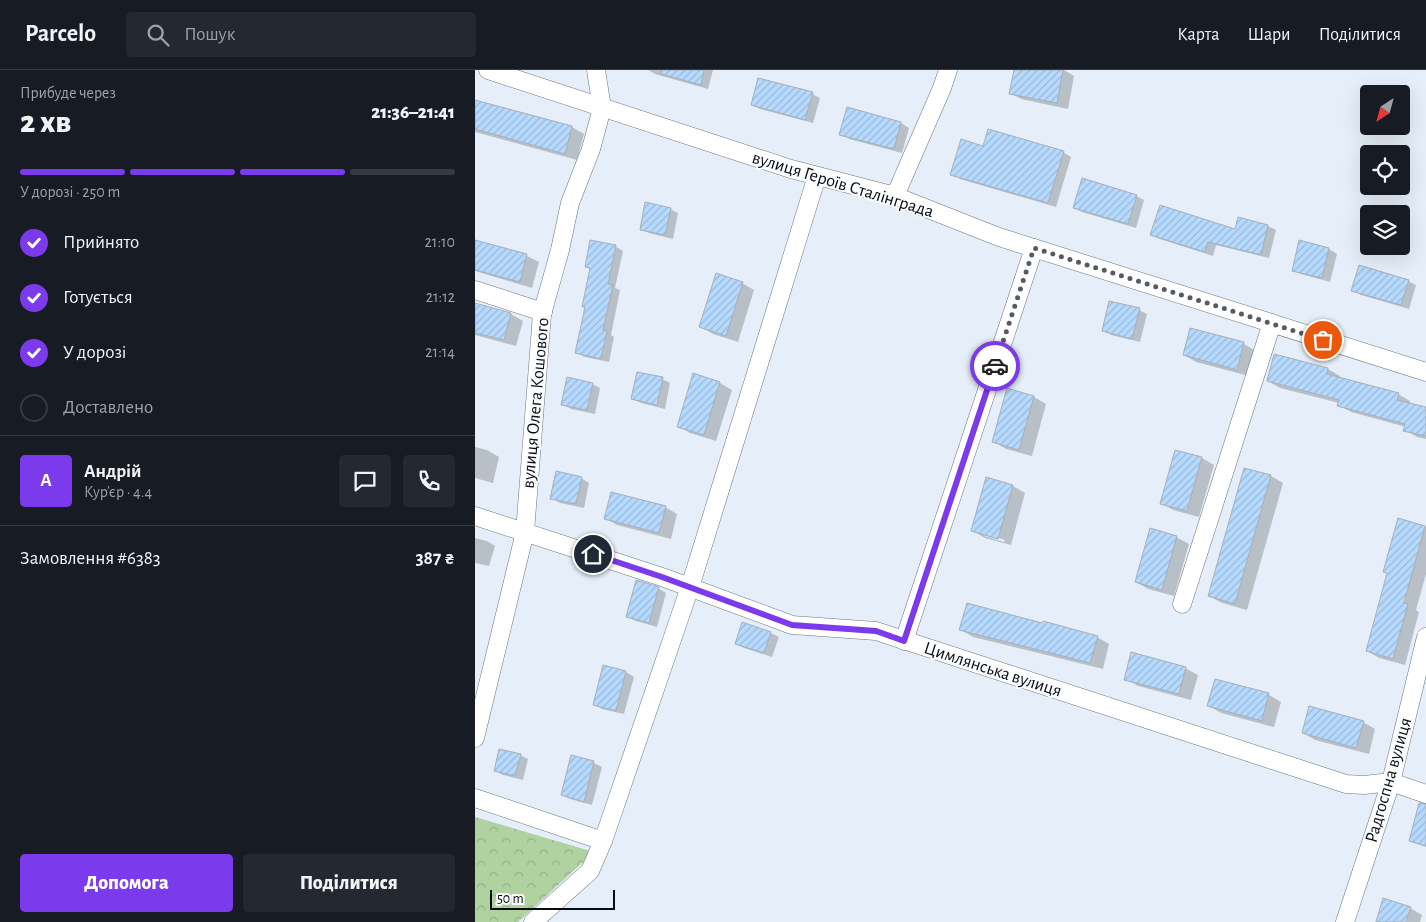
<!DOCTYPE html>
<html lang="uk">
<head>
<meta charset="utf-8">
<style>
	body { margin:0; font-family:"Alegreya Sans",sans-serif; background:#242831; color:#f1f3f6; height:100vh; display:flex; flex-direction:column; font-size:19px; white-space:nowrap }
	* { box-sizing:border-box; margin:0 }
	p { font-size:16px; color:#9ea1a6 }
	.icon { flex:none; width:28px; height:28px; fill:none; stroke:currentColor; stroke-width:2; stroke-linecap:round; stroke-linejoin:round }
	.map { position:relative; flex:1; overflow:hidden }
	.side { display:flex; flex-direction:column; background:#171b24; width:475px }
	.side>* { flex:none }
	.needle { width:32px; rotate:216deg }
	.buttons { position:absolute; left:885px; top:15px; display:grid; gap:10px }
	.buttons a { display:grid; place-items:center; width:50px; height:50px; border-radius:5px; background:#171b24; box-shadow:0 5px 20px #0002; font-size:25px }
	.scale { position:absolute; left:15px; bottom:12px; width:125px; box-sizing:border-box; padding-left:5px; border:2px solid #090c0f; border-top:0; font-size:14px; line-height:18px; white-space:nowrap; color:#090c0f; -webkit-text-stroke:4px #fafcfd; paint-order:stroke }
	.pin { position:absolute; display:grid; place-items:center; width:42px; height:42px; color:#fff; margin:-21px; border:2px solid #fff; border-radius:50%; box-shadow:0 1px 5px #0007 }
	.courier { position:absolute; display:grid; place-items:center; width:50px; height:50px; margin:-25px; border:4px solid #7c3aed; border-radius:50%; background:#fff; color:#222; box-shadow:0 1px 6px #0007 }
	.head em { font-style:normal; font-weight:800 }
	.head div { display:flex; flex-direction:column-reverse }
	.head { display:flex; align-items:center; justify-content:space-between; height:85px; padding:0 20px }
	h1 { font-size:32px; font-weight:800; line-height:38px }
	.bar { display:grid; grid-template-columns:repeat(4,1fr); gap:8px 5px; align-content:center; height:60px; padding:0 20px }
	.bar i { height:6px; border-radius:4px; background:#363941 }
	.bar .active { background:#7c3aed }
	.bar p { grid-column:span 4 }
	.line { display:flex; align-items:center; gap:12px; padding:0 20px; border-top:1px solid #363941 }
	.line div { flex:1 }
	.round { display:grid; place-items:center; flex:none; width:52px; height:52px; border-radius:5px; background:#242831 }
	ol { padding:0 20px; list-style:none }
	li { display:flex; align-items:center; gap:15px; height:55px }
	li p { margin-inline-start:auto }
	li .icon { padding:5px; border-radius:50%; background:#7c3aed; color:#fff; stroke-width:4 }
	li:last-child { color:#9ea1a6 }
	li i { width:28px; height:28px; border:2px solid #363941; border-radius:50% }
	.primary-button { display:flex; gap:10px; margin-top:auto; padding:10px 20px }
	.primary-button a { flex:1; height:58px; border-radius:5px; background:#7c3aed; color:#fff; font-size:20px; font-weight:800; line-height:58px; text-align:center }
	.primary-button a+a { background:#242831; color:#f1f3f6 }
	header { display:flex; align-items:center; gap:30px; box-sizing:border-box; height:70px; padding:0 25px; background:#171b24; border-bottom:1px solid #363941 }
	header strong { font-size:24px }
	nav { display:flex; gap:28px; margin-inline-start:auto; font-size:18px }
	.search { width:350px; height:45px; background:#242831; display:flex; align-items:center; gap:12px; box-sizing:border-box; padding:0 18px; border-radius:5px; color:#9ea1a6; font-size:19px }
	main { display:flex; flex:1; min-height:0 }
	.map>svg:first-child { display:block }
	.forest { fill:url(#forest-crowns) }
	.shadow { fill:#0003; fill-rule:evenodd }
	.building { fill:url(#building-hatch); stroke:#a6afb8 }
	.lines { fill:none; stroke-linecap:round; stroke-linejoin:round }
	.minor-casing { stroke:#6d757e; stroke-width:19 }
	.minor { stroke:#fff; stroke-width:18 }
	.done { stroke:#565b61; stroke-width:5; stroke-dasharray:0 9 }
	.route { stroke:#7c3aed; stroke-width:6 }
	.labels { text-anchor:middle; stroke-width:4; stroke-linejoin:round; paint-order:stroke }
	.street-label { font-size:18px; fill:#090c0f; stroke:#fafcfd }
</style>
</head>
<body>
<header>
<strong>Parcelo</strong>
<div class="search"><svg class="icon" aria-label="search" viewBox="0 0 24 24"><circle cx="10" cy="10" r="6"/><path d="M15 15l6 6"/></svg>Пошук</div>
<nav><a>Карта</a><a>Шари</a><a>Поділитися</a></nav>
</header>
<main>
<section class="side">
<div class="head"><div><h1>2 хв</h1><p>Прибуде через</p></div><em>21:36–21:41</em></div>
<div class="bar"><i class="active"></i><i class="active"></i><i class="active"></i><i></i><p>У дорозі · 250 m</p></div>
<ol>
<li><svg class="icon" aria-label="check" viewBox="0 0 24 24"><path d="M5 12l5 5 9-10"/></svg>Прийнято<p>21:10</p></li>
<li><svg class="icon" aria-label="check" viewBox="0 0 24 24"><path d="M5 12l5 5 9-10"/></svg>Готується<p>21:12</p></li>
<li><svg class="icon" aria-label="check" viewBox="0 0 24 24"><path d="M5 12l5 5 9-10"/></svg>У дорозі<p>21:14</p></li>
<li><i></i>Доставлено</li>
</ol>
<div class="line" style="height:90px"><b class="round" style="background:#7c3aed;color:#fff">А</b><div><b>Андрій</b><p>Кур’єр · 4.4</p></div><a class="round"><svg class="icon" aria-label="chat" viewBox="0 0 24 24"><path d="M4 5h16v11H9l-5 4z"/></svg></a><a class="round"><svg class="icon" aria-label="phone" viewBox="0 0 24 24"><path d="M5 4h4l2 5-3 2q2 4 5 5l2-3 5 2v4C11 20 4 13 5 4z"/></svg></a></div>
<div class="line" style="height:65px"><div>Замовлення #6383</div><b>387 ₴</b></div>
<div class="primary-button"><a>Допомога</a><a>Поділитися</a></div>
</section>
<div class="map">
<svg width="951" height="852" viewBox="0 0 951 852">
	<defs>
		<pattern id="forest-crowns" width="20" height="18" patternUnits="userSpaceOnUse" patternTransform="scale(1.25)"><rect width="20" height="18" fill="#b0d1a0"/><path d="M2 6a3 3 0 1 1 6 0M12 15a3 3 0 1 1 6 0" fill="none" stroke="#96b289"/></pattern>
		<pattern id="building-hatch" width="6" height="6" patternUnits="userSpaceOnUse" patternTransform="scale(1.25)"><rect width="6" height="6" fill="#b6d9fe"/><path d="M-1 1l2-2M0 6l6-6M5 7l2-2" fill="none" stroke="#9bb9d8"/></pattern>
	</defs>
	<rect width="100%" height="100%" fill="#e6eff9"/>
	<path class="forest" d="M0,747L119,782L43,852H0Z"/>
	<g class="shadow">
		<path d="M173,0H238L233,19L180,4Z"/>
		<path d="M540,0H589L599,6L593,39L546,29L535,23Z"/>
		<path d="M337,24L345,28L338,53L285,39L277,35Z"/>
		<path d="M0,32L97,57L109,64L102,90L0,62Z"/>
		<path d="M426,53L434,58L427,83L374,69L366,64Z"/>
		<path d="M509,77L588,82L596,87L581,137L485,109L477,104Z"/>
		<path d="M661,126L669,130L661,158L607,142L599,137Z"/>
		<path d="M195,139L203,143L198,169L174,163L166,159Z"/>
		<path d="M793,156L801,160L794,188L741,175L738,186L685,169L677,165L761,160Z"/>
		<path d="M0,172L52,186L64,192L57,218L0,201Z"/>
		<path d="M825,172L854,179L862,184L855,212L826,204L818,200Z"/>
		<path d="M140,176L148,181L140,218L145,220L136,265L139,267L134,292L110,287L102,283L111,238L108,236L116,199L111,197Z"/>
		<path d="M933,211L941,215L934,239L886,225L878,220Z"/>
		<path d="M267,213L279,220L263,272L238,264L226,257Z"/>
		<path d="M0,235L36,244L48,251L41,276L0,265Z"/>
		<path d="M664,240L672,244L665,272L636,265L628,260Z"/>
		<path d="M716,259L769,274L781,281L774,306L721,292L709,285Z"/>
		<path d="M800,285L853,299L865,306L864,308L923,324L935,331V334L951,339V369L942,367L930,360L931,357L876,342L864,335V333L805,318L793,311Z"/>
		<path d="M219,305L245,313L257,320L241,371L215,363L203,356Z"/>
		<path d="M187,309L195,313L190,339L166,333L158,329Z"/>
		<path d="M117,314L125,318L120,344L96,339L88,334Z"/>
		<path d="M533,320L559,327L571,334L557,386L531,379L519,372Z"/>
		<path d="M0,377L12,380L24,387L18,413L0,408Z"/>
		<path d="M727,388L739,395L724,447L698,440L686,433Z"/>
		<path d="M796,406L808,413L772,540L747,533L734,526Z"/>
		<path d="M106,408L114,413L109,438L85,433L77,428Z"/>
		<path d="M512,409L538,416L550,423L536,475L510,468L498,461ZM509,464L530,470L529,472L509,466Z"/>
		<path d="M190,437L202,444L196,469L142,455L130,448Z"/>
		<path d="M924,450L951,457V504L941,540L944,542L930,595L904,588L892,581L913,504L910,502Z"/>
		<path d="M701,467L714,474L699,526L673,519L661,512Z"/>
		<path d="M0,468L12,471L20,476L14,496L0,493Z"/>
		<path d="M183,518L191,523L182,557L161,551L153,547Z"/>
		<path d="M486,560L622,567L634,574L628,599L498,567Z"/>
		<path d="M296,563L304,567L297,587L269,578L261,574Z"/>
		<path d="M129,596L151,602L159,607L149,644L127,639L119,634Z"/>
		<path d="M710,598L723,605L716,630L663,616L651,609Z"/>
		<path d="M794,625L806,632L799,657L746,643L734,636Z"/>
		<path d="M888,652L900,659L894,684L840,670L828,663Z"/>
		<path d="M45,685L53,689L48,710L28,705L20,701Z"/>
		<path d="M97,687L119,693L127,697L117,735L95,729L87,725Z"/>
		<path d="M951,749V777L935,771Z"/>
		<path d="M935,838L947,845L945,852H902Z"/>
	</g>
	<g class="building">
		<path d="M186,0H229L226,15L186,4Z"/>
		<path d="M539,0H588L582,33L534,24Z"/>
		<path d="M283,8L338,22L330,50L276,35Z"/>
		<path d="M0,30L97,56L90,84L0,59Z"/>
		<path d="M372,37L426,52L419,79L364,65Z"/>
		<path d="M513,59L589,81L573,133L475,105L486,69L508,76Z"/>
		<path d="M607,108L662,125L653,154L598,138Z"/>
		<path d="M170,132L196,138L190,165L165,160Z"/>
		<path d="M685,135L760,159L763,147L793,155L786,185L733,172L730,182L675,165Z"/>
		<path d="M0,170L52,184L45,212L0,200Z"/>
		<path d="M115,170L141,175L133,214L138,215L128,260L132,261L126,289L100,283L110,237H107L115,198L110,197Z"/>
		<path d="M824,170L854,178L847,208L817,201Z"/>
		<path d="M884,195L934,210L926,235L876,221Z"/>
		<path d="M241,203L268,212L251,266L224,257Z"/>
		<path d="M634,231L665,238L657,269L627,261Z"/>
		<path d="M0,233L36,243L29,270L0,263Z"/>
		<path d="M715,258L769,272L762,300L708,285Z"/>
		<path d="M799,284L853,298L852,304L924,323L922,330L951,337V366L928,361L930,354L862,336L864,330L792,311Z"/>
		<path d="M162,302L188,307L182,335L156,329Z"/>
		<path d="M218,303L245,312L229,365L202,357Z"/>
		<path d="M92,307L118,313L112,340L86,335Z"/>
		<path d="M532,318L559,326L544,380L517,372Z"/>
		<path d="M700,380L727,387L712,441L685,434Z"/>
		<path d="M769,398L796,405L760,534L733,526Z"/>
		<path d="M81,401L107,407L101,434L75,429Z"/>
		<path d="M511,407L538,415L523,469L496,461Z"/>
		<path d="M136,422L191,436L184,463L129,449Z"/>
		<path d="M923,448L950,456L929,533L933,534L918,589L891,581L912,503L908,502Z"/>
		<path d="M675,458L702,466L687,520L660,512Z"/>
		<path d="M161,510L184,517L174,553L151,547Z"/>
		<path d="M492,533L567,553L568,551L623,566L615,593L484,560Z"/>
		<path d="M267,552L296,562L289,583L260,574Z"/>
		<path d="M656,582L711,597L704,624L649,610Z"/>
		<path d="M128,595L151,601L141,641L118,635Z"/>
		<path d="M740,609L794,623L787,651L732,636Z"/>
		<path d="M834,636L889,651L881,678L827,663Z"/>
		<path d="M24,679L46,684L40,706L19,701Z"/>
		<path d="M96,685L119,691L109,732L86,725Z"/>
		<path d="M944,733L951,734V776L934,771Z"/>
		<path d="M908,828L936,837L931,852H901Z"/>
	</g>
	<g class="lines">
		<defs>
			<g id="minor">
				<path d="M13,0L316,99L420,126L524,167L951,302"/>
				<path d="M420,126L467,18L473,0"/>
				<path d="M0,220L68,242"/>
				<path d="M0,446L187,507L317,555L401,561L871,714L889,715L916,712L951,724"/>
				<path d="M707,534L797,253"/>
				<path d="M429,571L559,178"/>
				<path d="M0,668L50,462L67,244L85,180L95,133L116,79L127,38L121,0"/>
				<path d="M0,728L128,771"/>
				<path d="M58,852L115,801L128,771L215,517L342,106"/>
				<path d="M870,852L916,712L951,567"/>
			</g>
		</defs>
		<use href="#minor" class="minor-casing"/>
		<use href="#minor" class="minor"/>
	</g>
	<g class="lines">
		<path class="done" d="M520,296L559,178L848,270"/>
		<path class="route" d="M118,484L187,507L317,555L401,561L429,571L520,296"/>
	</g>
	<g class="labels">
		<g class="street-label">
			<text transform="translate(368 114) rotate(17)" y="6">вулиця Героїв Сталінграда</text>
			<text transform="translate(60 333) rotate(-85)" y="6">вулиця Олега Кошового</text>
			<text transform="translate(518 599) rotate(18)" y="6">Цимлянська вулиця</text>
			<text transform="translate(913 710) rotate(-74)" y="6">Радгоспна вулиця</text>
		</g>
	</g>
</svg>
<div class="buttons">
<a><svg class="needle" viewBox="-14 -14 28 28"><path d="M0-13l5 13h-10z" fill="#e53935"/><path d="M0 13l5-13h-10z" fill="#9ea1a6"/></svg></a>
<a><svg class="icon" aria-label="locate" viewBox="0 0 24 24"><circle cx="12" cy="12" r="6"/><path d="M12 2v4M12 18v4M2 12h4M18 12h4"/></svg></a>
<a><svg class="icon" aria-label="layers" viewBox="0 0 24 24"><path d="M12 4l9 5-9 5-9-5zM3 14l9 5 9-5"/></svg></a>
</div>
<div class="scale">50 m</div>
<div class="pin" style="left:848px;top:270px;background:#ea580c"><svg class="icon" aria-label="bag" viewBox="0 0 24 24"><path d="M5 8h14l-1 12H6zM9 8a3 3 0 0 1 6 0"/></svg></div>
<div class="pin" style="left:118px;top:484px;background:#1f2937"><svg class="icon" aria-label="home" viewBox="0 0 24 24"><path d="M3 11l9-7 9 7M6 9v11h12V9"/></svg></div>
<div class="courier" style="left:520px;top:296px"><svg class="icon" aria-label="car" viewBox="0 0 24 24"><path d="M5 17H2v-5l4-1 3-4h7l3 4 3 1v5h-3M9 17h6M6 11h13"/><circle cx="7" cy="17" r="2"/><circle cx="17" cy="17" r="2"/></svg></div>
</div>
</main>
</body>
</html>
